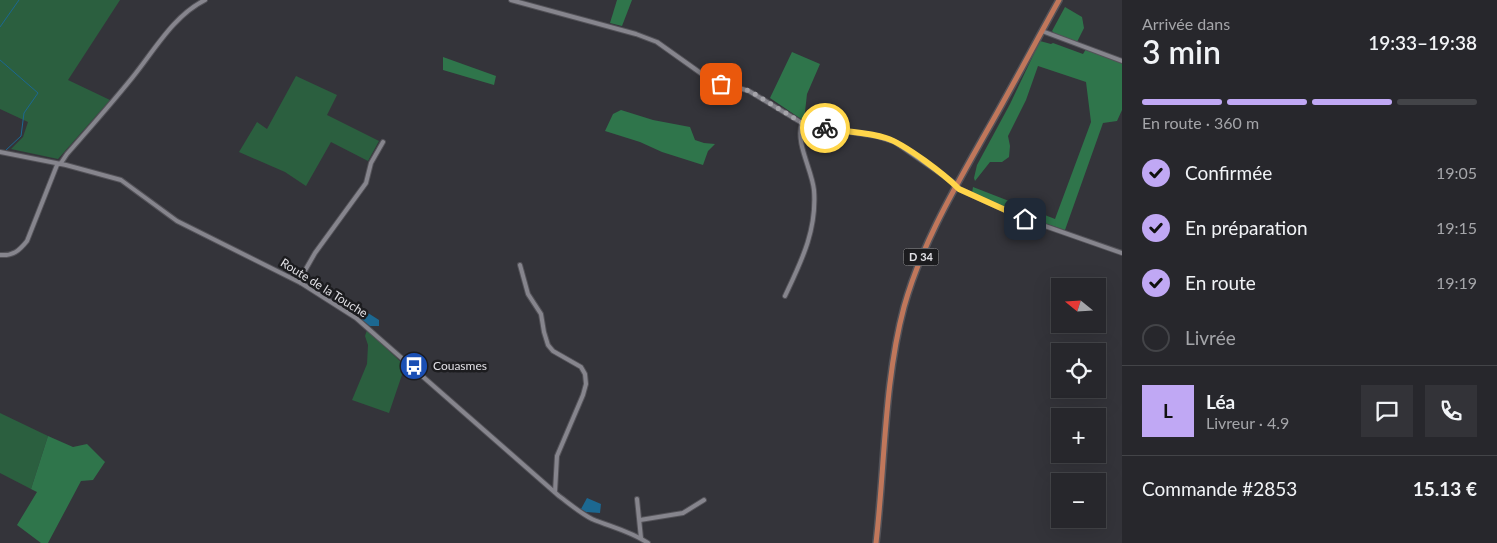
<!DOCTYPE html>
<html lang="fr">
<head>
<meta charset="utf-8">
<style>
	body { margin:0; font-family:Lato,sans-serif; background:#333338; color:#f1f3f6; height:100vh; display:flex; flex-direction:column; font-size:19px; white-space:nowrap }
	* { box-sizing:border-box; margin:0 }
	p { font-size:16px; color:#a4a5a9 }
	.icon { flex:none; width:28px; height:28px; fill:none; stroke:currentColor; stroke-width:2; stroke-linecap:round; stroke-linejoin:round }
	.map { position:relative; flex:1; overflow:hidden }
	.sheet { display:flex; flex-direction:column; background:#27272c; width:375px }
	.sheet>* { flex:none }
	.needle { width:32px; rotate:288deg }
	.tools { position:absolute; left:1051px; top:278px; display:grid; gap:10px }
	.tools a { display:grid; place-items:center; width:55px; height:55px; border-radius:0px; background:#27272c; box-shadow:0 5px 20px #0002,0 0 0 1px #434448; font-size:25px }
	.pin { position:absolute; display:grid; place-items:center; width:42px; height:42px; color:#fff; margin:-21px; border-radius:10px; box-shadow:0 2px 8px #0006 }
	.courier { position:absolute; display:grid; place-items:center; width:50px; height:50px; margin:-25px; border:4px solid #ffd54a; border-radius:50%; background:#fff; color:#222; box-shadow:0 1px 6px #0007 }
	.summary em { font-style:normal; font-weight:600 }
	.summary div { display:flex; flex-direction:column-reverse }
	.summary { display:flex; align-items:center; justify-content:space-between; height:85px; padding:0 20px }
	h1 { font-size:32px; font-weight:600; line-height:38px }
	.bar { display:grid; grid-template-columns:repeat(4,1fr); gap:8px 5px; align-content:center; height:60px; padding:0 20px }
	.bar i { height:6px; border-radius:4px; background:#434448 }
	.bar .selected { background:#c0a8f4 }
	.bar p { grid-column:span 4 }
	.line { display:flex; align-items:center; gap:12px; padding:0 20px; border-top:1px solid #434448 }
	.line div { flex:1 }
	.round { display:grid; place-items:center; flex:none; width:52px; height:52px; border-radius:0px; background:#333338 }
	ol { padding:0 20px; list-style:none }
	li { display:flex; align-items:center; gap:15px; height:55px }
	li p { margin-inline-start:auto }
	li .icon { padding:5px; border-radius:50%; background:#c0a8f4; color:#111; stroke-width:4 }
	li:last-child { color:#a4a5a9 }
	li i { width:28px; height:28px; border:2px solid #434448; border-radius:50% }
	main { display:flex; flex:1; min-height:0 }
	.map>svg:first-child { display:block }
	.green { fill:#2b5f3f }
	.forest { fill:#2f754b }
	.water { fill:#1c6891 }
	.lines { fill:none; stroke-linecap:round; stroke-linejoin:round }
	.stream { stroke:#1c6891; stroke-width:1 }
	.minor-casing { stroke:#535258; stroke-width:6 }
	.major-casing { stroke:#535258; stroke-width:8 }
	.minor { stroke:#86858d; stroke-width:4 }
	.major { stroke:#c0775b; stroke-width:5 }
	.done { stroke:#a5a4aa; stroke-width:5; stroke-dasharray:0 9 }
	.route { stroke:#ffd54a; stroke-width:6 }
	.labels { text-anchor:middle; stroke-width:5; stroke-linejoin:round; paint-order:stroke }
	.shield { fill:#1c1c1f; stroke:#a7a6aa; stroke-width:1 }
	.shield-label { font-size:11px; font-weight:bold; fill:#e2e1e6 }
	.street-label { font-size:12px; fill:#e2e1e6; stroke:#1c1c1f }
	.poi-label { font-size:12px; fill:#e2e1e6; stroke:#1c1c1f; text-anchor:start }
</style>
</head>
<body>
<main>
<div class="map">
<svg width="1122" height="543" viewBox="0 0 1122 543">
	<rect width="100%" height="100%" fill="#34343a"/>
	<g class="green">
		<path d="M0,0H120L68,80L110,100L58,159L11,149L23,137L28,122L0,109Z"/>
		<path d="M296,76L337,95L327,115L379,141L368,161L331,142L306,186L285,172L239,152L257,122L267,129Z"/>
		<path d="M367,330L405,366L389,413L352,400L367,364L368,345L365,336Z"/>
		<path d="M0,413L48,436L31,489L0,473Z"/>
	</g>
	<g class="forest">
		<path d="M617,0H632L622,26L610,23Z"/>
		<path d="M1065,7L1082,17L1084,28L1077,42L1055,34L1052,31Z"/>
		<path d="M1040,41L1051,44L1053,43L1083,54L1086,49L1122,62V110L1117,121L1103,123L1065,230L1020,215L972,193L973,187L1055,219L1091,122L1086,82L1038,66L1026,100L1008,136L1010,146L1009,157L1002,162H990L975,181L974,178L977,165L1010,104Z"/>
		<path d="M792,52L820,64L807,94L804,121L770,98Z"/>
		<path d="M443,57L496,76L494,85L443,70Z"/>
		<path d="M621,110L653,120L690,127L695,140L704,143L715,144L708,151L703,165L662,152L640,142L605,131L613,114Z"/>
		<path d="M48,436L73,447L87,444L105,462L93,480L81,481L48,543H41L17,525L37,492L31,489Z"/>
	</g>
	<g class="water">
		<path d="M368,313L379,320V326H370L360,318L363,314Z"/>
		<path d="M587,498L601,504L600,513L586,512L581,509Z"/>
	</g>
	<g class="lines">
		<g class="stream">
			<path d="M0,27L19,0"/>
			<path d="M0,60L38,93L24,113L21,136L5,151"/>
		</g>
		<defs>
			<g id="minor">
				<path d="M511,0L636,34L657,42L709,79L749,91L802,123L830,129L876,136L895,142L954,183L959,189L1025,219L1122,253"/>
				<path d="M1042,31L1122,61"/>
				<path d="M0,152L66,165L121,180L177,221L301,283L356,318L559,496C570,504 580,513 592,519C611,527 630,531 648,543"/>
				<path d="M0,255C13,256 19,251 27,241L57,165L61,163L67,154C89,129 111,104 132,78C154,51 173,16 205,0"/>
				<path d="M520,265L528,294L541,314L544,332L548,345L553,351L581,367L585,374L586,384L583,395L557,456L555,492"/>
				<path d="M301,283L303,274L315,253L366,183L371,163L383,142"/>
				<path d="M785,296C802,260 817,230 814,190C812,170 795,142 802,123"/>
				<path d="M637,499L641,538"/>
				<path d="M640,520L683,513L704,500"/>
			</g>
			<path id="major" d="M876,543C885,465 884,382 904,307C921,246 953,191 984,136C1010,91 1034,45 1059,0"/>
		</defs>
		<use href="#minor" class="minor-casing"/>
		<use href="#major" class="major-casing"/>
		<use href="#minor" class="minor"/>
		<use href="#major" class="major"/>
	</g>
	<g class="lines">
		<path class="done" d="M721,84L750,91L802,123L825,128"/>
		<path class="route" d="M825,128C845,132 867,132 886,138C905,144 945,175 959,189L1025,219"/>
	</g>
	<defs>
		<symbol id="bus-disc" viewBox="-11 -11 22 22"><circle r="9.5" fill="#1a4fb4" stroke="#1c1c1f"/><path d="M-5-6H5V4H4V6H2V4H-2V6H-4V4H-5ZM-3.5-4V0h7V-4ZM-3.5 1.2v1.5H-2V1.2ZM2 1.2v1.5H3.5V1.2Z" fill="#fff"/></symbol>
	</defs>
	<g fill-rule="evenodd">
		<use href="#bus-disc" x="398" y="350" width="32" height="32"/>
	</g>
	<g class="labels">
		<rect class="shield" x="903.5" y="248.5" width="35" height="17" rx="4"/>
		<g class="shield-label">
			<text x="921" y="261">D 34</text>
		</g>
		<g class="street-label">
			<text transform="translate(324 288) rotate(32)" y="4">Route de la Touche</text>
		</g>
		<g class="poi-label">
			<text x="433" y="370">Couasmes</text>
		</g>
	</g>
</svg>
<div class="tools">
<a><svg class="needle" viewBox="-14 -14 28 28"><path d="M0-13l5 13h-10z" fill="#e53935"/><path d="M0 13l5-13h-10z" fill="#a4a5a9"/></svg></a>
<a><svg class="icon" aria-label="locate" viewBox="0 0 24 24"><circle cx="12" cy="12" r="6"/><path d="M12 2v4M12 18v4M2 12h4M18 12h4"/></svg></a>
<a>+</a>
<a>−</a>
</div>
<div class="pin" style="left:721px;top:84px;background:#ea580c"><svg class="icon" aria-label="bag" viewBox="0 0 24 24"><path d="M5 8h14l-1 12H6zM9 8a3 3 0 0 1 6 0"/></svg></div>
<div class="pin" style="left:1025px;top:219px;background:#1f2937"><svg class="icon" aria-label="home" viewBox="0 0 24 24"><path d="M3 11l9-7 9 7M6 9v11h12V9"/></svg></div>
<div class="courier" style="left:825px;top:128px"><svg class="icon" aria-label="bike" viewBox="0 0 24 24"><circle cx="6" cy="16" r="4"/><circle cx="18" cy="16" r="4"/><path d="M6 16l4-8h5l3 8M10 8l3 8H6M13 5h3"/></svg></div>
</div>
<section class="sheet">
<div class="summary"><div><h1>3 min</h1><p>Arrivée dans</p></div><em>19:33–19:38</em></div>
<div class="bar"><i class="selected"></i><i class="selected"></i><i class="selected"></i><i></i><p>En route · 360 m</p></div>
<ol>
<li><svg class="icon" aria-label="check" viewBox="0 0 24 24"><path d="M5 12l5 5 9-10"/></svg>Confirmée<p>19:05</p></li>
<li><svg class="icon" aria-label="check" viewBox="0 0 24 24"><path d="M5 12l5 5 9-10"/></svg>En préparation<p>19:15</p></li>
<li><svg class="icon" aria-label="check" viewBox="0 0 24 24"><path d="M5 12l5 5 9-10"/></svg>En route<p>19:19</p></li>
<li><i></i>Livrée</li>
</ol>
<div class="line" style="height:90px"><b class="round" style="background:#c0a8f4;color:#111">L</b><div><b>Léa</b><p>Livreur · 4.9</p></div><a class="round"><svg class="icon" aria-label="chat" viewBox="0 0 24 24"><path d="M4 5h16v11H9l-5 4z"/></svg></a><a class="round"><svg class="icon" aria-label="phone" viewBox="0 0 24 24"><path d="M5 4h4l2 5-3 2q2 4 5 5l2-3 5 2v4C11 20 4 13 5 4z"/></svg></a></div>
<div class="line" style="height:65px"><div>Commande #2853</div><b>15.13 €</b></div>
</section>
</main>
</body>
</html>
